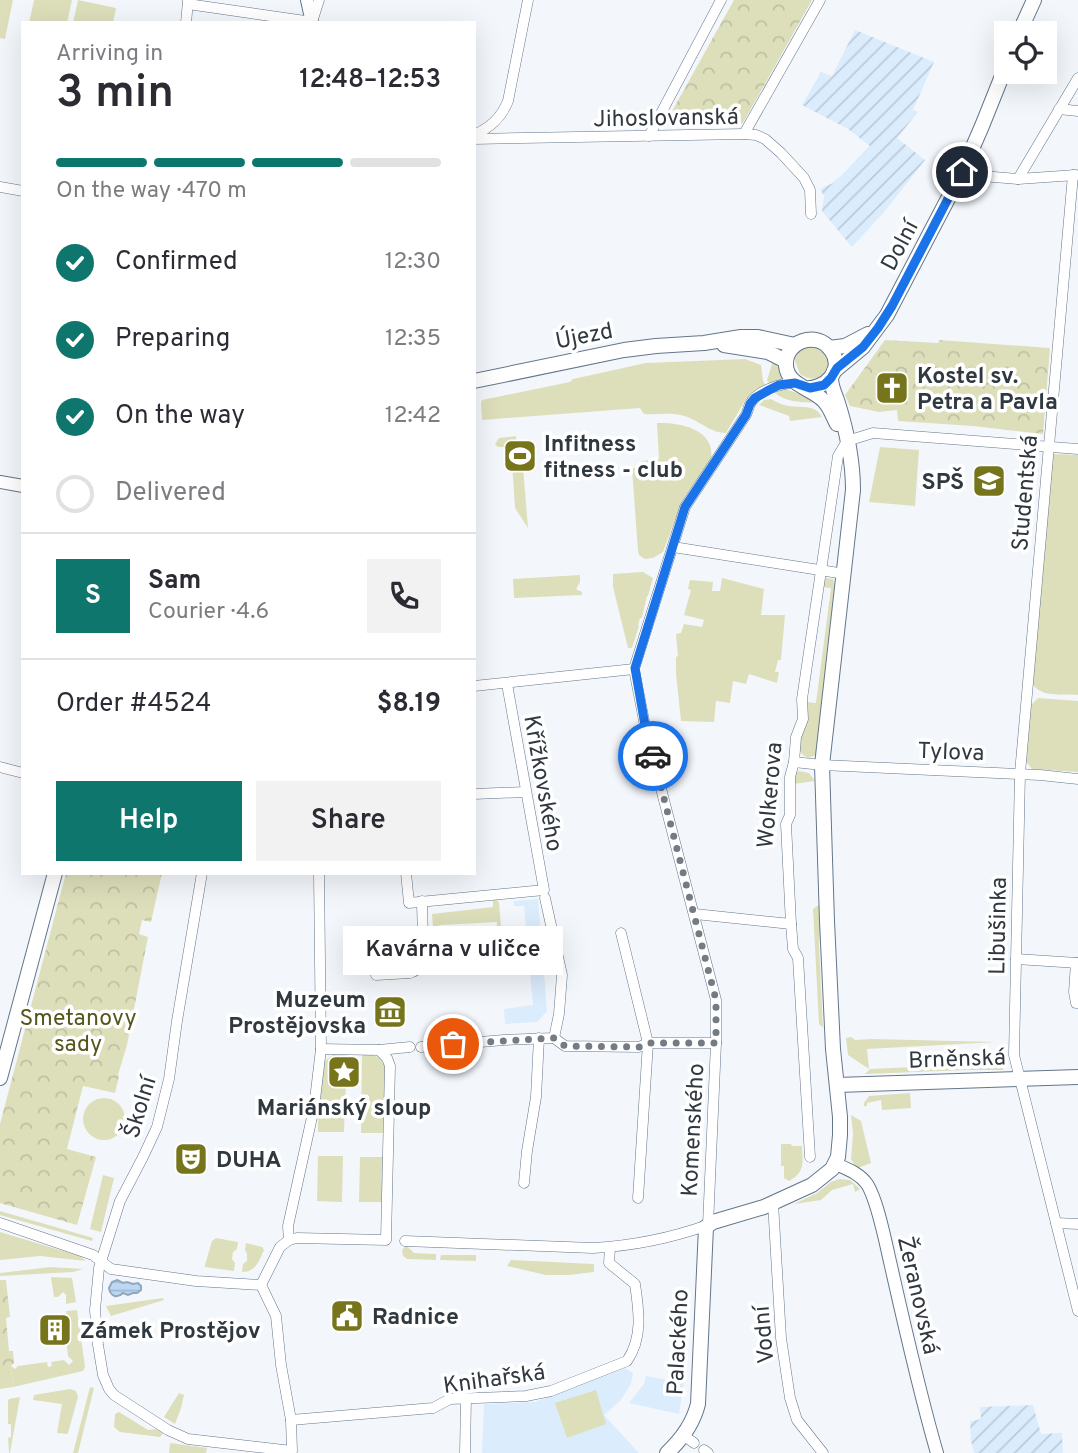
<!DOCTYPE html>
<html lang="en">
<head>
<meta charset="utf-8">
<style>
	body { margin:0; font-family:Overpass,sans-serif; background:#f2f2f3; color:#2b2b33; height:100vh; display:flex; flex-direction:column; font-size:26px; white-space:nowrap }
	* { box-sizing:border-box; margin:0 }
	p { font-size:23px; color:#7c7c81 }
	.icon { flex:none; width:38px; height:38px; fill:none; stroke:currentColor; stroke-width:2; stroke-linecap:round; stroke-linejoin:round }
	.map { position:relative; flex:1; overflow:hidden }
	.side { position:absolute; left:21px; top:21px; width:455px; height:854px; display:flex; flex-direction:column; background:#fff; border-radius:0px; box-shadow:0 7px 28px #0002 }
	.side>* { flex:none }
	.buttons { position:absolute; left:994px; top:21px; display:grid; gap:14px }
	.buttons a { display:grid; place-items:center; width:63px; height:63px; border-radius:0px; background:#fff; box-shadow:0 7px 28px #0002; font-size:35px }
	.pin { position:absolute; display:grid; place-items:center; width:60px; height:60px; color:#fff; margin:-30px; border:4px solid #fff; border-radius:50%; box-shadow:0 2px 7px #0007 }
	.courier { position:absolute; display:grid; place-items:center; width:70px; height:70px; margin:-35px; border:5px solid #1a73e8; border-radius:50%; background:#fff; color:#222; box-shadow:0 2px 9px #0007 }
	.bubble { position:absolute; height:49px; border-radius:0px; background:#fff; box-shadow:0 7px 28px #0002; font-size:23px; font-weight:600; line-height:49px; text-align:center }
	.head em { font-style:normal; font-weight:600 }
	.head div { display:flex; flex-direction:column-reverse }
	.head { display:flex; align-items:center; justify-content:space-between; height:119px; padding:0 35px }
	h1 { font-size:46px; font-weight:600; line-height:52px }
	.bar { display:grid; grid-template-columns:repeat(4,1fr); gap:10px 7px; align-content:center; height:84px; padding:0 35px }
	.bar i { height:9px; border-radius:5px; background:#e1e1e2 }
	.bar .selected { background:#0f766e }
	.bar p { grid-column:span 4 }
	.line { display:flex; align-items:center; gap:18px; padding:0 35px; border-top:2px solid #e1e1e2 }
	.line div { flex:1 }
	.round { display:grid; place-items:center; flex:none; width:74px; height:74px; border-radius:0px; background:#f2f2f3 }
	ol { padding:0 35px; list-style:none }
	li { display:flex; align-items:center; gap:21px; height:77px }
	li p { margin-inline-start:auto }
	li .icon { padding:7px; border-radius:50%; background:#0f766e; color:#fff; stroke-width:4 }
	li:last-child { color:#7c7c81 }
	li i { width:38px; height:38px; border:4px solid #e1e1e2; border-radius:50% }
	.primary-button { display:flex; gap:14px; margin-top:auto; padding:14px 35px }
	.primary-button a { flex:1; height:80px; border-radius:0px; background:#0f766e; color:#fff; font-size:28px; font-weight:600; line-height:80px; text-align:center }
	.primary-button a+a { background:#f2f2f3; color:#2b2b33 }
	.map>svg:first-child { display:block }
	.built { fill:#dbecfd }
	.industrial { fill:url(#industrial-furrows) }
	.grass { fill:#dddfbb }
	.park { fill:url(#park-crowns) }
	.water { fill:url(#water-rules); stroke:#92a7bd; stroke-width:2 }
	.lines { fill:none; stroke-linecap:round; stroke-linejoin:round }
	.minor-casing { stroke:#63768a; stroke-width:11 }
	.tertiary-casing { stroke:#63768a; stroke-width:14 }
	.secondary-casing { stroke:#63768a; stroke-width:16 }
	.minor { stroke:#fff; stroke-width:10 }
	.tertiary { stroke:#fff; stroke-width:12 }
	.secondary { stroke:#fff; stroke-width:14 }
	.done { stroke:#747b82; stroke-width:7; stroke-dasharray:0 12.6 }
	.route { stroke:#1a73e8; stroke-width:9 }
	.labels { text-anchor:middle; stroke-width:7; stroke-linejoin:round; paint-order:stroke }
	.street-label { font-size:23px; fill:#303840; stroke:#fff }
	.poi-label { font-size:23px; font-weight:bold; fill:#303840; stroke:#fff; text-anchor:start }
	.park-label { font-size:23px; fill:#56561c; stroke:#fff }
</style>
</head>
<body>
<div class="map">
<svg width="1078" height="1453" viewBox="0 0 1078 1453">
	<defs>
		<pattern id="industrial-furrows" width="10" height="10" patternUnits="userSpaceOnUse" patternTransform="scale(1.75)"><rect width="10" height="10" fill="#dbecfd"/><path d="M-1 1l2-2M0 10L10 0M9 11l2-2" fill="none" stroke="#bccbda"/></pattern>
		<pattern id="park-crowns" width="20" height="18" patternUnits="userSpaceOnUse" patternTransform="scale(1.75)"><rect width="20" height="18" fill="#dddfbb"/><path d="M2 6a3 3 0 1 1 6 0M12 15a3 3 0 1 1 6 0" fill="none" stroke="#bec0a2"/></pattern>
		<pattern id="water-rules" width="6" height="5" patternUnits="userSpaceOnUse" patternTransform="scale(1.75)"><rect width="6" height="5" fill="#bcd7f3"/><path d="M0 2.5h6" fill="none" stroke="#a2b9d1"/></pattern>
	</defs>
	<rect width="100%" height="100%" fill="#f3f7fc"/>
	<g class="built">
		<path d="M538,899L547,1011L537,1022L505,1024L504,1009L533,1005L524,906H514V901Z"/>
		<path d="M625,1368L633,1373L631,1384L620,1401L604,1415L639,1453H482L484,1404L535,1402Z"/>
		<path d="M646,1376L684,1383L679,1414L629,1403L644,1384Z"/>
	</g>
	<g class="industrial">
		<path d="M855,30L934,62L913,110L918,112L897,138L925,160L885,211L852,247L822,211L824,196L820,189L833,183L843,174L870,146L848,129L802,105L821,72L832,76Z"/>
		<path d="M1033,1405L1041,1434L1062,1433L1063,1453H974L971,1441L970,1421L978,1420L981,1418L980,1407Z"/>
	</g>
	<g class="grass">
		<path d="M0,0H13L5,39L0,38Z"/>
		<path d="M34,0H72L67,23H29Z"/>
		<path d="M78,0L116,8L113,23H73Z"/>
		<path d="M805,347C844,346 829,393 800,374L793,356L800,349Z"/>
		<path d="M745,359L761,365L763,381L766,387L746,399L726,433C710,433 699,420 684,416C671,412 658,415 644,414L640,408L482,420L481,403L482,400L570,382L573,379L646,363Z"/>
		<path d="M773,361L779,368L783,380L770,385L767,380Z"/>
		<path d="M786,389L813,399L818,403C802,402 785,403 773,391Z"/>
		<path d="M771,399C776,402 782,405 789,406C802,408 815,404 822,417L790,421L789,416L759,405L764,400Z"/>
		<path d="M657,423C679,422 716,429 711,459L682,501L663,552L653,558L645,559L639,555L638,551L632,468L641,467V461L659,459Z"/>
		<path d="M516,436L518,467H523L528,528L515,508L511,447H498L495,444L499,438Z"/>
		<path d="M880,447L919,450L915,506L869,502Z"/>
		<path d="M1053,454L1078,455V695C1062,694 1038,698 1031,681Z"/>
		<path d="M643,572L653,578L648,596H647L642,618H640L638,625L639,626L632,648H628L613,587V574Z"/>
		<path d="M580,575V582L576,589L582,592V595L514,598L513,579Z"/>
		<path d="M722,578L764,589L761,615H785L781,660H778L775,672H779L777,683L749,674L746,684L733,681L730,703L716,701L714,722L681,721L676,674V657L678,656L676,634L681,633L684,624L702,627L704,620L684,615L691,590L688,589L690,580L713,582L712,591H720Z"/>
		<path d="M826,578L833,579L835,587L816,755L808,758C804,755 802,756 800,750C797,739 804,714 806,702L816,703L831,588L821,587Z"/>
		<path d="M1038,698L1078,701V772L1032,769L1024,759L1028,708Z"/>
		<path d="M799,771L809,773L815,781L793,784L795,774Z"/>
		<path d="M493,900H497L499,903L503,951L496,955L497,922L441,925L433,927L432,914L493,907Z"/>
		<path d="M822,903L819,945L823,1028L819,1024L813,909Z"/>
		<path d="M851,1037L855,1040L872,1039L997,1042L867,1049L869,1069L848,1055L846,1038Z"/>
		<path d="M347,1053L344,1132H318V1108L325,1061L334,1054Z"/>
		<path d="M362,1054C374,1054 380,1056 385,1067L383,1133H361Z"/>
		<path d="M1003,1063V1070H967L865,1074L870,1069Z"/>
		<path d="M910,1093L911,1108L882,1110L881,1100L867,1103V1106H864V1103L869,1096Z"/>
		<circle cx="104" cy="1119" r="21"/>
		<path d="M851,1115L861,1121L871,1163L858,1168L855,1166L851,1159L853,1134Z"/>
		<path d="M781,1144H791L792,1146H802C803,1163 805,1172 789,1181L784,1178V1166H781Z"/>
		<path d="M318,1156H343L342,1202L317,1201Z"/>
		<path d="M360,1157H383L382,1202H359Z"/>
		<path d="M103,1175L114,1178L101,1232L90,1229Z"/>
		<path d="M839,1179L850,1180L860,1189L855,1192L853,1184L832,1190L821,1200L794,1204L817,1193L831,1182Z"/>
		<path d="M0,1211L93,1238L92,1241L0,1215Z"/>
		<path d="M0,1232L80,1256L86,1261L40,1256L0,1260Z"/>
		<path d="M216,1238L238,1242L237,1249L233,1252L232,1259L235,1263L234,1271L205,1267V1265L212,1241Z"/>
		<path d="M246,1243L262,1247L264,1250C259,1261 256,1272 242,1272L243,1264L247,1261V1254L245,1250Z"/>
		<path d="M406,1245L414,1253L436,1254V1260L407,1259L403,1256L402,1250Z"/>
		<path d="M441,1255H476V1261L440,1260Z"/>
		<path d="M511,1260L594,1264V1272L569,1275H546L507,1266Z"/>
		<path d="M51,1267L83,1269L73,1272L0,1276V1273Z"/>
		<path d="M51,1277L72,1278L76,1302L66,1304V1295L63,1292L58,1297H54Z"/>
		<path d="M163,1298L164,1300L111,1316L106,1306Z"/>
		<path d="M77,1310L85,1367L83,1371L13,1387L11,1366L15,1369L18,1366L47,1362L48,1367L52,1366L51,1362L64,1360L69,1365L73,1361L68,1356L64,1318H67L66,1311Z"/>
		<path d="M90,1387L94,1388L78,1453H73Z"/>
		<path d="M70,1389L76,1391L78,1397L68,1433L67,1434L57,1433L62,1404L33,1400L34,1395Z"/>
		<path d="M596,1390L606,1424L567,1438L555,1403Z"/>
		<path d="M179,1393L184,1395L181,1408L175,1424L164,1417Z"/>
		<path d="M20,1397L10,1453H9L8,1438L11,1437V1424H8V1401L9,1399Z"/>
		<path d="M119,1412L148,1430L158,1429L164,1432L160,1437L120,1432L114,1427L115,1414Z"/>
		<path d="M170,1443L207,1448L206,1453H169Z"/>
	</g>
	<g class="park">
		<path d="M734,0H812L743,123L735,125L667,126L666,122Z"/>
		<path d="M885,340L938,343L939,340L1050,348L1043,434L973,426L898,421L897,410L879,412L850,406L845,395Z"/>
		<path d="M66,873H162L151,922L142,920L139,934L148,937L127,1045L118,1075L119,1076L115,1093L83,1086L67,1149L96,1157L77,1225L0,1203V1124Z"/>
		<path d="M0,1280H6L10,1317L6,1318L9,1351H13L14,1363L11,1366L13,1387L0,1389Z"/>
	</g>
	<path class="water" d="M117,1280L123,1283L127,1282L133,1284L138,1283L141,1286V1290L137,1293H133L128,1295L123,1293C117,1299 110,1296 109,1288L112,1282Z"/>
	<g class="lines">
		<defs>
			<g id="minor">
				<path d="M188,4L312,22L319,0"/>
				<path d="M186,23L188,1"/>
				<path d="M1059,109L1078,111"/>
				<path d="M744,134L820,0"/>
				<path d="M474,135C491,127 501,118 508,101L528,0"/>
				<path d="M649,136L721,0"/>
				<path d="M474,139L744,134L756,135L765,139L781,153L804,178L810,190L811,214"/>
				<path d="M962,172L982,176L1018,179L1076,175"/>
				<path d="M1073,175L1020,773L1014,1055L1078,1311"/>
				<path d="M1018,179L1078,78"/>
				<path d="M0,187L23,191"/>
				<path d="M673,547L845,574"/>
				<path d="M474,686L634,669"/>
				<path d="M794,762L822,765L1040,775L1078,779"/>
				<path d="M0,767L23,773"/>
				<path d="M474,794L525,792"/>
				<path d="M202,873L177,1021L169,1079L157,1127L143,1157L120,1201L99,1268L95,1310L98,1345L103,1375L109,1389L114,1395L168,1430L188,1439L292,1451L291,1420L281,1365L276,1316L261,1285"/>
				<path d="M406,873L409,903L544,890L507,684"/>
				<path d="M545,898L562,975L559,1014L554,1038"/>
				<path d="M695,914L791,924"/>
				<path d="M621,933L648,1043L638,1198"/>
				<path d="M1016,959L1078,963"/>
				<path d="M1076,963L1074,992L1076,1003H1078"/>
				<path d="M376,975L410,973C415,971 416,971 419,966C425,953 422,916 422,901"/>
				<path d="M554,1038L565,1046L639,1047L648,1043H716"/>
				<path d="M421,1047L504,1040L554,1038"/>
				<path d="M379,1050L410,1047"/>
				<path d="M810,1157L798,958L793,949L791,924L786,824L790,815V777L794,762L796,737L803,719L802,699L838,456L847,441L873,433L1078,449"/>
				<path d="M524,1183L527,1151L536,1097L539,1038"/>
				<path d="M773,1203L781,1338L790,1398L797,1420L823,1453"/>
				<path d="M0,1223L93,1255L111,1269L196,1281L261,1285"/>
				<path d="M1056,1223L1078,1224"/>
				<path d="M289,1240L288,1226L314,1108L321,1049L319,873"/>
				<path d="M289,1240L297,1238L386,1240L390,1066L387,1058L379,1050L321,1049"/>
				<path d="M405,1241L593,1248C632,1246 671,1238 708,1225L716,1043V1000L646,731L634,669L685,507L746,415C748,411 748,408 750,404C758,390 781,383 795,383"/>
				<path d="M261,1285L280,1247L289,1240"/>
				<path d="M291,1420L433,1408L450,1399L526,1396L551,1391L627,1361C643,1338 639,1311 635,1284L609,1263L610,1248"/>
				<path d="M683,1435L694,1443"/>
				<path d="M704,1450L708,1453"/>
				<path d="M465,1453L466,1398"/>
			</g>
			<g id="tertiary">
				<path d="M307,0L312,23"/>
				<path d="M0,482L23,486"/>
				<path d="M836,1164C847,1169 859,1173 867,1184C878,1201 886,1245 891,1266C905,1328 919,1391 937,1453"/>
			</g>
			<g id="secondary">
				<path d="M1019,33L1034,0"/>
				<path d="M724,345L768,352L786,361"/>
				<path d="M829,348L845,346L868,334"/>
				<path d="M834,371L863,347L887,315L962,172L982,126L1006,66"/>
				<path d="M474,381L624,350L656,346L704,343L741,337H758L795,345"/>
				<path d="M805,388C825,390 845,370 831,350C817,330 784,341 786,366C788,386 812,388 824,401C830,407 833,417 837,424"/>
				<path d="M0,1078L55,873"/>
				<path d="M837,1085L1078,1077"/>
				<path d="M667,1453C682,1439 693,1424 698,1404L706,1227L713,1222L764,1207L812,1185L832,1169L838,1157L840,1135V1117L833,1049L827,921L822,765L853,490C853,460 846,428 837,400C834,392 831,386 831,378"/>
			</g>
		</defs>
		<use href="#minor" class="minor-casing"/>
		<use href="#tertiary" class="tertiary-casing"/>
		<use href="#secondary" class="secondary-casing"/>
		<use href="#minor" class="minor"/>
		<use href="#tertiary" class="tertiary"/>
		<use href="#secondary" class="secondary"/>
	</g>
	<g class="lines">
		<path class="done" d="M453,1044L554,1038L565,1046L639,1047L648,1043H716V1000L653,756"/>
		<path class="route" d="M653,756L646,731L635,668L685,507L746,415L750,404L755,398L769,390L779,385L795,383L810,388L824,385L831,378L837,368L863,347L878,328L892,306L962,172"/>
	</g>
	<defs>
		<symbol id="church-square" viewBox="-11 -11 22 22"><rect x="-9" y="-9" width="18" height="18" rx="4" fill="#76751b" stroke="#fff"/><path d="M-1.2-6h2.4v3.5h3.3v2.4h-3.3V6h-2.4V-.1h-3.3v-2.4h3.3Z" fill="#fff"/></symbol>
		<symbol id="stadium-square" viewBox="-11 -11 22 22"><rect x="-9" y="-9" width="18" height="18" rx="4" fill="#76751b" stroke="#fff"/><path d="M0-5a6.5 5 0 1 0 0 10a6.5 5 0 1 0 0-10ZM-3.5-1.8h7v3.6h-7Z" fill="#fff"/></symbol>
		<symbol id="school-square" viewBox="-11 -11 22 22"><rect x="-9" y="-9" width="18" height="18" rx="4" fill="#76751b" stroke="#fff"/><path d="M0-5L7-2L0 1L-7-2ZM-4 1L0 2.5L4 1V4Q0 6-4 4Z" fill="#fff"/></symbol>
		<symbol id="museum-square" viewBox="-11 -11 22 22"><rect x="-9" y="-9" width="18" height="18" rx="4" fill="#76751b" stroke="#fff"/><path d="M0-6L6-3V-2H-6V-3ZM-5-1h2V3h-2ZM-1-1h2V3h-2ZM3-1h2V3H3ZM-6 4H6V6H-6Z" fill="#fff"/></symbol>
		<symbol id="sight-square" viewBox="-11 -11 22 22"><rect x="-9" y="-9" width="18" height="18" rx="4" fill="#76751b" stroke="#fff"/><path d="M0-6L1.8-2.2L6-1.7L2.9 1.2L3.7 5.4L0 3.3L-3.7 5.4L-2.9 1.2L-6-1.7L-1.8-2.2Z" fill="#fff"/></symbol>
		<symbol id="theatre-square" viewBox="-11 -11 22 22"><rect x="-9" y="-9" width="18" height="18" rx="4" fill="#76751b" stroke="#fff"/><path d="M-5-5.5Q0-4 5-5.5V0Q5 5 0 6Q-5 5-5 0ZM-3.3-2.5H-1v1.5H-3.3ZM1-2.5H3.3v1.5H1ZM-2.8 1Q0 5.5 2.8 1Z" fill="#fff"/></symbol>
		<symbol id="civic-square" viewBox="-11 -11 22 22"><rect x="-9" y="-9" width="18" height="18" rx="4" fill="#76751b" stroke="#fff"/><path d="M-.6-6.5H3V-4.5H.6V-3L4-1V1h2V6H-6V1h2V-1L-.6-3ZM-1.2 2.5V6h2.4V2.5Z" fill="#fff"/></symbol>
		<symbol id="building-square" viewBox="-11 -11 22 22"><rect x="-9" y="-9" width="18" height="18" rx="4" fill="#76751b" stroke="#fff"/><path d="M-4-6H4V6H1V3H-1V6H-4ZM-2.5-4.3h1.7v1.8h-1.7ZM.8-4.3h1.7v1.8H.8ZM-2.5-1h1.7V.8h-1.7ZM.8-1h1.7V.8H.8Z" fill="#fff"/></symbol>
	</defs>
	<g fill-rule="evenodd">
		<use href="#church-square" x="873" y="369" width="38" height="38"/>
		<use href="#stadium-square" x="501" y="437" width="38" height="38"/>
		<use href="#school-square" x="970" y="462" width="38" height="38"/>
		<use href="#museum-square" x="371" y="993" width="38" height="38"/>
		<use href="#sight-square" x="325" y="1053" width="38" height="38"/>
		<use href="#theatre-square" x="172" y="1140" width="38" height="38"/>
		<use href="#civic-square" x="328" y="1297" width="38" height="38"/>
		<use href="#building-square" x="36" y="1311" width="38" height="38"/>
	</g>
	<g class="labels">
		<g class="street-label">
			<text transform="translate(666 117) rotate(-1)" y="8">Jihoslovanská</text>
			<text transform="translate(899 245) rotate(-62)" y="8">Dolní</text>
			<text transform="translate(584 335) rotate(-11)" y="8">Újezd</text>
			<text transform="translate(1024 493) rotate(-85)" y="8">Studentská</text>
			<text transform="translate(951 751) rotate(2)" y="8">Tylova</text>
			<text transform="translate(544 783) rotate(80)" y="8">Křížkovského</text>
			<text transform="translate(769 795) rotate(-85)" y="8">Wolkerova</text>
			<text transform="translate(997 926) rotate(-89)" y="8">Libušinka</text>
			<text transform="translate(957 1058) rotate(-2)" y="8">Brněnská</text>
			<text transform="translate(139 1107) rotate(-73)" y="8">Školní</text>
			<text transform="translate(692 1130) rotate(-87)" y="8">Komenského</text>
			<text transform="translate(919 1295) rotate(77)" y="8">Žeranovská</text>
			<text transform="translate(763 1335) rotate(-95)" y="8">Vodní</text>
			<text transform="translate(677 1342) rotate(-87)" y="8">Palackého</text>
			<text transform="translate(494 1378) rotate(-8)" y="8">Knihařská</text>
		</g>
		<g class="poi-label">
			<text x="917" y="383">Kostel sv.<tspan x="917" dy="26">Petra a Pavla</tspan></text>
			<text x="544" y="451">Infitness<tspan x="544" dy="26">fitness - club</tspan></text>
			<text x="964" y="489" text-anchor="end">SPŠ</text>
			<text x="366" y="1007" text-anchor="end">Muzeum<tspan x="366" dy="26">Prostějovska</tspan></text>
			<text x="344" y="1115" text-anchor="middle">Mariánský sloup</text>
			<text x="216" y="1167">DUHA</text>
			<text x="372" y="1324">Radnice</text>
			<text x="80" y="1338">Zámek Prostějov</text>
		</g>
		<g class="park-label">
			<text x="78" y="1025">Smetanovy<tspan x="78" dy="26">sady</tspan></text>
		</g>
	</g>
</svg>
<div class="buttons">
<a><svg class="icon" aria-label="locate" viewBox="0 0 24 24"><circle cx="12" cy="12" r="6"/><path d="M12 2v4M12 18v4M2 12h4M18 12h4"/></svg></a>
</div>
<div class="pin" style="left:453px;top:1044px;background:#ea580c"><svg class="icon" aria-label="bag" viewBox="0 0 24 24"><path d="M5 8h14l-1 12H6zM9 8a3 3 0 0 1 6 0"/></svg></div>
<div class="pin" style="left:962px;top:172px;background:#1f2937"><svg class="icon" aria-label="home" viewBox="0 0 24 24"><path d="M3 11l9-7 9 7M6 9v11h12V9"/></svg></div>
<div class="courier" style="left:653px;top:756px"><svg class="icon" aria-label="car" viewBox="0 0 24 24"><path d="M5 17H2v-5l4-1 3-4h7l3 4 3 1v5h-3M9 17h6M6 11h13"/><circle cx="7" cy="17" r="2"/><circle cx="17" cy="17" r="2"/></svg></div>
<div class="bubble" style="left:343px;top:926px;width:220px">Kavárna v uličce</div>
<section class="side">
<div class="head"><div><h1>3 min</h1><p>Arriving in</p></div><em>12:48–12:53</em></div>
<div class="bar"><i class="selected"></i><i class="selected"></i><i class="selected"></i><i></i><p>On the way · 470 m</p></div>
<ol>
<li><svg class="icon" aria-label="check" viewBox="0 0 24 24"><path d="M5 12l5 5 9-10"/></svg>Confirmed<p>12:30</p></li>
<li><svg class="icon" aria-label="check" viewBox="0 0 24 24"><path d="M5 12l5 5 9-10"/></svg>Preparing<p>12:35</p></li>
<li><svg class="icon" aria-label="check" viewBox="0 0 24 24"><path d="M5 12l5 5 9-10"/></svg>On the way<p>12:42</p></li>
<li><i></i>Delivered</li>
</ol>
<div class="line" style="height:126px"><b class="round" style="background:#0f766e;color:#fff">S</b><div><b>Sam</b><p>Courier · 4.6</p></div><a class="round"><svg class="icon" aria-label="phone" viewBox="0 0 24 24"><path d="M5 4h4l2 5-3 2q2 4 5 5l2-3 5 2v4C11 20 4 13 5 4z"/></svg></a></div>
<div class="line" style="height:91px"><div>Order #4524</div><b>$8.19</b></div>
<div class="primary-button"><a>Help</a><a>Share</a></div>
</section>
</div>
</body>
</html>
